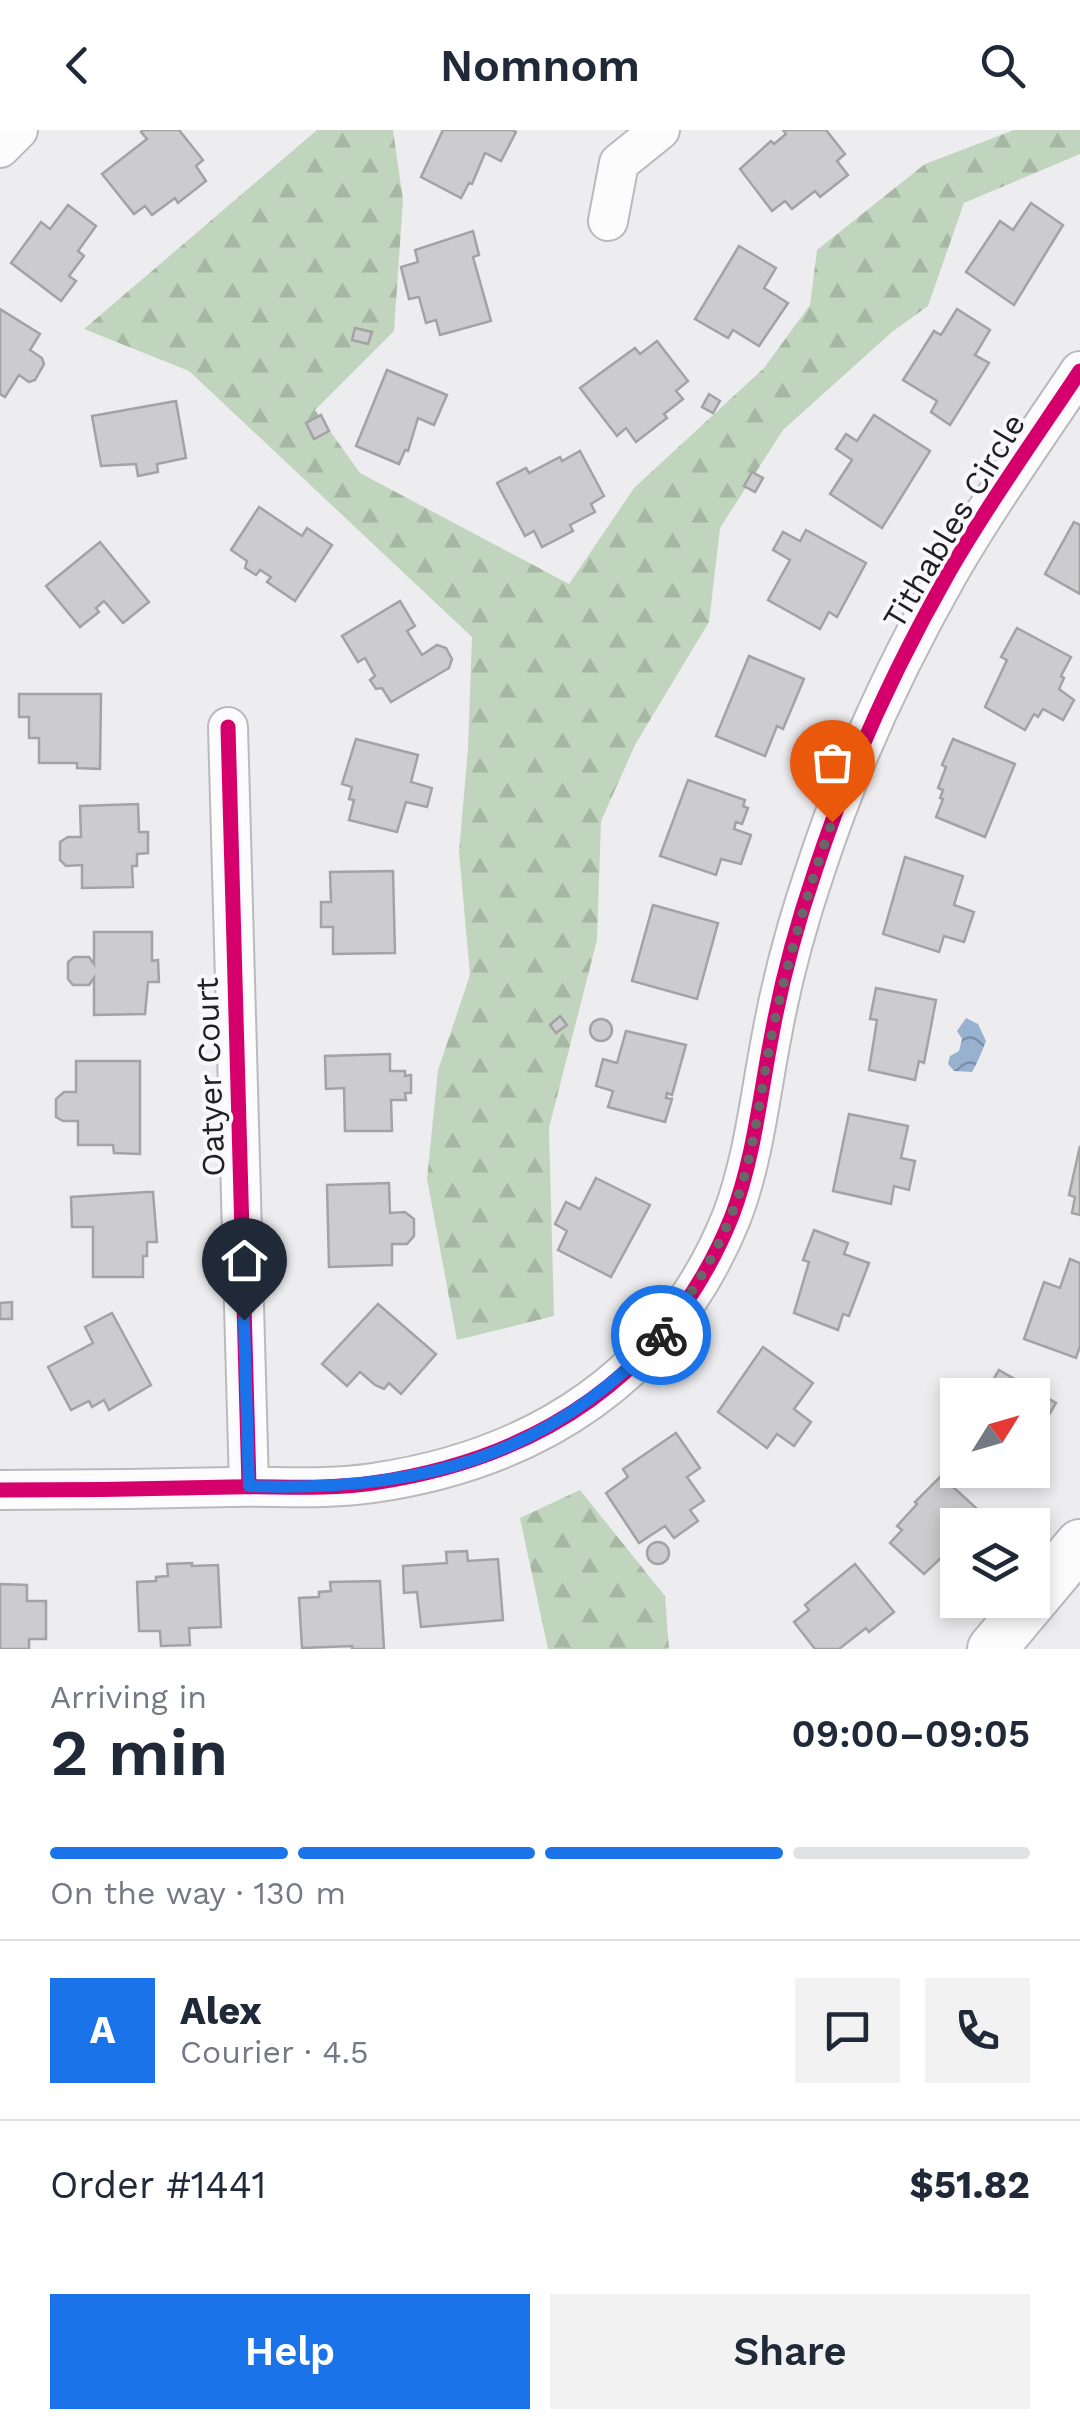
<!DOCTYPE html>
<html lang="en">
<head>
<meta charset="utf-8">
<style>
	body { margin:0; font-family:"Work Sans",sans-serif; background:#f2f2f3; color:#1f2937; height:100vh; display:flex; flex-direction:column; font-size:38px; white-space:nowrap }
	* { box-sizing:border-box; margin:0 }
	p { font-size:32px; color:#747a83 }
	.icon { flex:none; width:55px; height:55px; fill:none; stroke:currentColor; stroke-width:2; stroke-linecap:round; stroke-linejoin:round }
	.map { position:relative; height:1519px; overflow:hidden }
	.side { display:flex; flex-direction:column; background:#fff; flex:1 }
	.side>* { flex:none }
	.needle { width:65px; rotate:53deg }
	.controls { position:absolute; left:940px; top:1248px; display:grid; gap:20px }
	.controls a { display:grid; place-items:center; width:110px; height:110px; border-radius:0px; background:#fff; box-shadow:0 5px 15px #0003; font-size:50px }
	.pin { position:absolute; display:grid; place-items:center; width:85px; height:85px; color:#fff; margin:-102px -42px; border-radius:50% 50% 50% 0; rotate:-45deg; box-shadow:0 0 10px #0007 }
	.pin .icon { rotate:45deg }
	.courier { position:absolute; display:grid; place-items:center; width:100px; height:100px; margin:-50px; border:8px solid #1a73e8; border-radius:50%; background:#fff; color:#222; box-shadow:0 2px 12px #0007 }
	.headline em { font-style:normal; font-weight:600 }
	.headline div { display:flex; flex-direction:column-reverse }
	.headline { display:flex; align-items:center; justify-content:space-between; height:170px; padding:0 50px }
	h1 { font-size:65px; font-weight:600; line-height:75px }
	.bar { display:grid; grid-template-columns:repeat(4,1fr); gap:15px 10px; align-content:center; height:120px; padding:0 50px }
	.bar i { height:12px; border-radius:8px; background:#e0e1e3 }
	.bar .on { background:#1a73e8 }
	.bar p { grid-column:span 4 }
	.line { display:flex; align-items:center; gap:25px; padding:0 50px; border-top:2px solid #e0e1e3 }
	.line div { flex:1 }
	.round { display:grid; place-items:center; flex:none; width:105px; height:105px; border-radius:0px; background:#f2f2f3 }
	.cta { display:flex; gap:20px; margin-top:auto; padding:20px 50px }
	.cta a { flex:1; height:115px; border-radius:0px; background:#1a73e8; color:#fff; font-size:40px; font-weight:600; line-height:115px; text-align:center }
	.cta a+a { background:#f2f2f3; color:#1f2937 }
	header { display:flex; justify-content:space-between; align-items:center; height:130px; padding:0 50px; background:#fff; font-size:45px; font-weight:600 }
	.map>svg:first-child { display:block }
	.forest { fill:url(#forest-firs) }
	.water { fill:url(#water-waves) }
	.building { fill:#cccbcd; stroke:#a3a3a4; stroke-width:2.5 }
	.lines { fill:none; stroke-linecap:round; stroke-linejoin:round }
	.minor-casing { stroke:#bababc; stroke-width:42 }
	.tertiary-casing { stroke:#bababc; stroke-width:52 }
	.minor { stroke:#fcfcfd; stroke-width:38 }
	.tertiary { stroke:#fcfcfd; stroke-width:48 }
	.cycleway-casing { stroke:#f9f9fd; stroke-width:21 }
	.cycleway { stroke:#d6006c; stroke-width:15 }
	.done { stroke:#686869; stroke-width:10; stroke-dasharray:0 18 }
	.route { stroke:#1a73e8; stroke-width:12 }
	.labels { text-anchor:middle; stroke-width:8; stroke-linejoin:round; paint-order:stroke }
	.street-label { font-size:32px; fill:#202021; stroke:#f9f9fd }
</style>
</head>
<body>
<header><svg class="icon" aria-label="back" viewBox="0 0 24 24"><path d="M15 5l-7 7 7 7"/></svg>Nomnom<svg class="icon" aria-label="search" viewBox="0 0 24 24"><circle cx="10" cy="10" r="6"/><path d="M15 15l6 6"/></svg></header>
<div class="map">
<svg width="1080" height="1519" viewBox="0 0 1080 1519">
	<defs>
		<pattern id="forest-firs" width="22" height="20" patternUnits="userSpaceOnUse" patternTransform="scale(2.5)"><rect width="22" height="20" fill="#c1d5be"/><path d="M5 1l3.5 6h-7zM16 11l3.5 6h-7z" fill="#a6b7a3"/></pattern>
		<pattern id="water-waves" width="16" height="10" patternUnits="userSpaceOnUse" patternTransform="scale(2.5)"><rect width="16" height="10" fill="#97b1ce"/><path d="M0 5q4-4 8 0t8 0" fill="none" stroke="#7b90a7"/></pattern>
	</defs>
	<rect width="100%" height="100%" fill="#ededef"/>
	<g class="forest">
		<path d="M317,0H393L403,70L394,201L315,280L360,343L569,454L634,358L764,238L810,175L817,120L925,34L1014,0H1080V24L964,73L928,176L892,202L783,300L720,398L709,492L636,613L601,691L597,810L549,998L554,1186L457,1210L427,1049L438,940L470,845L459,722L468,618L472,507L189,241L84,199Z"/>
		<path d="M580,1360L665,1466L669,1519H548L520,1388Z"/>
	</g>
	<path class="water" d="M966,888L978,894L986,911C982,921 978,932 972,942L954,941L948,934L950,926L959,921L962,909L957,901Z"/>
	<g class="building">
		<path d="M143,0H179L203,30L196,36L206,51L178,73L175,68L152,85L145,76L134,84L102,44L147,9L141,2Z"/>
		<path d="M443,0H512L516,2L501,31L485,23L472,54L469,53L461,68L421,47Z"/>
		<path d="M783,0H826L845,24L837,31L848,45L820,67L815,61L792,79L785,71L772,81L740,39L771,11L774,14L786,4Z"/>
		<path d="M1031,73L1063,95L1014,175L966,142L1000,91L1013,100Z"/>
		<path d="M68,75L96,96L78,121L84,126L69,146L76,151L61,171L11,133L41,92L50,99Z"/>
		<path d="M473,101L479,125L473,127L491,191L440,205L436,190L426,193L419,167L409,169L401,137L418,132L415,120Z"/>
		<path d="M739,116L776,138L764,158L788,173L759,216L733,200L728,208L695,189Z"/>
		<path d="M0,179L40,204L30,220L42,228L44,234L35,250L29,252L19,245L5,267L0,264Z"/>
		<path d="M957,179L990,200L975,225L989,233L950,295L931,282L937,271L903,250L934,201L941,205Z"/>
		<path d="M355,198L372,202L368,214L352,210Z"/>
		<path d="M657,211L688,251L676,261L683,269L664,284L667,288L636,312L626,298L617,306L580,258L635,218L640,224Z"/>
		<path d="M387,240L447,265L434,295L418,288L408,321L405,320L399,334L356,316Z"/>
		<path d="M709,264L720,271L713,283L702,277Z"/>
		<path d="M176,271L186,328L157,334L158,342L138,346L136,334L101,336L92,286Z"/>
		<path d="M321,285L329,301L314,309L306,293Z"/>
		<path d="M874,285L930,321L882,398L830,364L852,330L836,319L846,304L857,311Z"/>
		<path d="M580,321L604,366L591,374L595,382L570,395L573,401L542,417L534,401L525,406L497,353L526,338L529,343L560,327L562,331Z"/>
		<path d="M752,342L763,348L755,362L744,356Z"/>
		<path d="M259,377L302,406L307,398L332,415L295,471L267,452L271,447L260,440L256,445L245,438L247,431L231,420Z"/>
		<path d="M1074,392L1080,395V464L1045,444Z"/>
		<path d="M806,400L866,433L837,487L829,482L820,499L768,470L790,430L773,420L783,402L800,411Z"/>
		<path d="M100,412L149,472L123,493L104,471L96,478L99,482L80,497L46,456Z"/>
		<path d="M400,471L415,496L407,501L422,525L437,515L446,518L452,529L449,538L391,572L382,558L376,559L370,550L375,546L365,528L358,532L342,506Z"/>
		<path d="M1017,498L1071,527L1061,546L1064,548L1059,559L1074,570L1063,590L1043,579L1038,587L1034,584L1025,600L985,577L1007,530L1001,527Z"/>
		<path d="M749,526L804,549L783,599L777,596L765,626L716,606Z"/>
		<path d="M19,564H101L100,639L77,638V633H39V608H29V587H19Z"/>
		<path d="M356,609L418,625L411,652L432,658L427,677L406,672L397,702L349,690L354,670L349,669L352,657L342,654Z"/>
		<path d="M953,609L1015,634L985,707L936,687L943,669L940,668L943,660L938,658L946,637L942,635Z"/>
		<path d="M688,650L745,670L743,676L748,678L742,694L736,692L734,699L751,705L741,734L721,729L716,745L660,726Z"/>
		<path d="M138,674L139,702H148V723L137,724V736H132L133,757L82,758V735L66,736L60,730V712L68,707H81L80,676Z"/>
		<path d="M905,727L963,746L954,775L974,782L964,812L944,806L939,822L883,804Z"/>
		<path d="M393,741L395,823L333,824V797H321V772H331L330,742Z"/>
		<path d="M653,775L718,793L697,869L632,851Z"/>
		<path d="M94,802H152V831L158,830L159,852H148L145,884L94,885V848L89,855H73L68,849V832L74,827H89L94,834Z"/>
		<path d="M876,858L936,870L924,933L919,931L915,950L869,940L877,890L870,889Z"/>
		<path d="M560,886L567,895L556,903L550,895Z"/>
		<circle cx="601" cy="900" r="11"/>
		<path d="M626,901L686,915L672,965L667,963L666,968L672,969L665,992L608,977L613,961L596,956L603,929L617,933Z"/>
		<path d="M390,924V941H405V946L411,945V963H405L406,970H391L392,1001H345L344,958L326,959L325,926Z"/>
		<path d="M76,931H140V1024L114,1023L113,1015H78V991H63L56,987V969L64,962H76Z"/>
		<path d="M849,984L908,996L901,1028L915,1031L909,1060L894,1056L891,1074L833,1061Z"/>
		<path d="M1080,1016V1085L1072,1083L1075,1067L1069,1065Z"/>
		<path d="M596,1048L650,1075L611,1147L558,1120L567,1101L555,1094L566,1072L580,1079Z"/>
		<path d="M389,1053L390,1083L405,1082L414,1089V1106L407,1114H392V1135L329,1137L327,1055Z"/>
		<path d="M147,1062H153L157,1112H147V1126H143V1147H93V1097H72L71,1067Z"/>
		<path d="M814,1100L848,1113L844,1124L869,1133L849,1186L843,1184L838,1200L794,1183L809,1132L803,1130Z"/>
		<path d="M1070,1129L1080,1133V1216L1076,1228L1024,1209L1044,1152L1060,1158Z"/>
		<path d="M12,1172V1189H0V1173Z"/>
		<path d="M378,1174L436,1224L401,1264L389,1253L384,1259L375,1255L360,1242L347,1256L322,1234Z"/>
		<path d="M112,1183L151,1255L109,1280L104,1270L92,1277L89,1271L71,1280L48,1237L93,1213L85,1197Z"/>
		<path d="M763,1217L813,1253L794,1279L811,1292L794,1316L777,1304L767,1318L718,1282Z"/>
		<path d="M999,1240L1056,1273L1040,1300L1035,1297L1032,1300V1265H984Z"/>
		<path d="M676,1303L700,1338L687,1347L704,1371L690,1380L698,1391L674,1408L665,1396L639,1413L606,1363L628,1347L623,1339Z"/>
		<path d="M941,1346L986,1387L979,1395H958V1412L924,1444L890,1413L902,1400L897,1396L917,1374L915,1372Z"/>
		<circle cx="658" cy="1423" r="11"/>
		<path d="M467,1421L468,1431L498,1429L503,1490L421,1497L417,1462L404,1463L403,1436L447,1433L446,1422Z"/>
		<path d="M192,1433V1436L218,1435L221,1497L189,1498L190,1515L161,1516L160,1501H139L137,1452L156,1451V1447L168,1446L167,1434Z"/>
		<path d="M855,1434L894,1482L869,1502L866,1498L839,1519H815L794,1492L809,1480L805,1475Z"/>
		<path d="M380,1451L384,1519H352V1516L302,1518L299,1468L319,1467V1462L331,1461L330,1452Z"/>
		<path d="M0,1454L27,1455V1471H46V1509H29V1519H0Z"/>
	</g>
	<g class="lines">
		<defs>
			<g id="minor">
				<path d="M0,18L18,0"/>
				<path d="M608,91L619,33L660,0"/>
				<path d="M228,597L249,1356"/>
				<path d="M0,1360C77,1360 154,1359 231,1357C278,1356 325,1360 373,1353C538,1329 668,1245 732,1086C754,1028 760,965 772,904C782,849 797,794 815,741C849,637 895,537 949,442C989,373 1036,307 1080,241"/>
			</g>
			<path id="tertiary" d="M992,1519L1080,1414"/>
		</defs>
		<use href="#minor" class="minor-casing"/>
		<use href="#tertiary" class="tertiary-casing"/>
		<use href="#minor" class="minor"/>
		<use href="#tertiary" class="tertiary"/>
		<defs>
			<g id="cycleway">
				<path d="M228,597L249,1356"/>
				<path d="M0,1360C77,1360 154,1359 231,1357C278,1356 325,1360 373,1353C538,1329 668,1245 732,1086C754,1028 760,965 772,904C782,849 797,794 815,741C849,637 895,537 949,442C989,373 1036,307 1080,241"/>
			</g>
		</defs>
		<use href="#cycleway" class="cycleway-casing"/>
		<use href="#cycleway" class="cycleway"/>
	</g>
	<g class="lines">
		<path class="done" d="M661,1205C702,1151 734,1095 749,1028C759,985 764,942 773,899C788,829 808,760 832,692"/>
		<path class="route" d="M244,1190L249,1356C414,1362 546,1330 661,1205"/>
	</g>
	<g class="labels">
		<g class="street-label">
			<text transform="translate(954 391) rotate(-59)" y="11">Tithables Circle</text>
			<text transform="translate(210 947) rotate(-92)" y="11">Oatyer Court</text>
		</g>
	</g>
</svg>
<div class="controls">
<a><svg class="needle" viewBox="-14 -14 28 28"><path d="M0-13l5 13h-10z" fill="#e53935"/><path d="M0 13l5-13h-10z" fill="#747a83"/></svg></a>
<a><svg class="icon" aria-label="layers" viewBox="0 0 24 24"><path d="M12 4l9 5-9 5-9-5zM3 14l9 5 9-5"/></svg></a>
</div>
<div class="pin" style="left:832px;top:692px;background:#ea580c"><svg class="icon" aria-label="bag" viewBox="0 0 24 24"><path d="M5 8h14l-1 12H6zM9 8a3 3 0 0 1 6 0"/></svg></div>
<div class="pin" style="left:244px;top:1190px;background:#1f2937"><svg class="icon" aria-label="home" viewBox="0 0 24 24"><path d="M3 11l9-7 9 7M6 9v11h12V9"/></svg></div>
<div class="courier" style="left:661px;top:1205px"><svg class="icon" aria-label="bike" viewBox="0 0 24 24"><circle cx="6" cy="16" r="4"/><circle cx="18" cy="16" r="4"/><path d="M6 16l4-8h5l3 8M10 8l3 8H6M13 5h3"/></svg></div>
</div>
<section class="side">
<div class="headline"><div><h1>2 min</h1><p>Arriving in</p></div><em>09:00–09:05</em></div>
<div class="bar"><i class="on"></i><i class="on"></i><i class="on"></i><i></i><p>On the way · 130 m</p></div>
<div class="line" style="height:180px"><b class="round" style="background:#1a73e8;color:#fff">A</b><div><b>Alex</b><p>Courier · 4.5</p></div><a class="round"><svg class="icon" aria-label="chat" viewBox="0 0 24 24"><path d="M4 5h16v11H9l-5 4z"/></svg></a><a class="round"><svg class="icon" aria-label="phone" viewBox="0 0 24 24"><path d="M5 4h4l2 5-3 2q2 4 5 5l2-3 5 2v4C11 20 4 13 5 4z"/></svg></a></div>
<div class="line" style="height:130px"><div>Order #1441</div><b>$51.82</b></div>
<div class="cta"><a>Help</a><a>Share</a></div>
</section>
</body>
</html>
